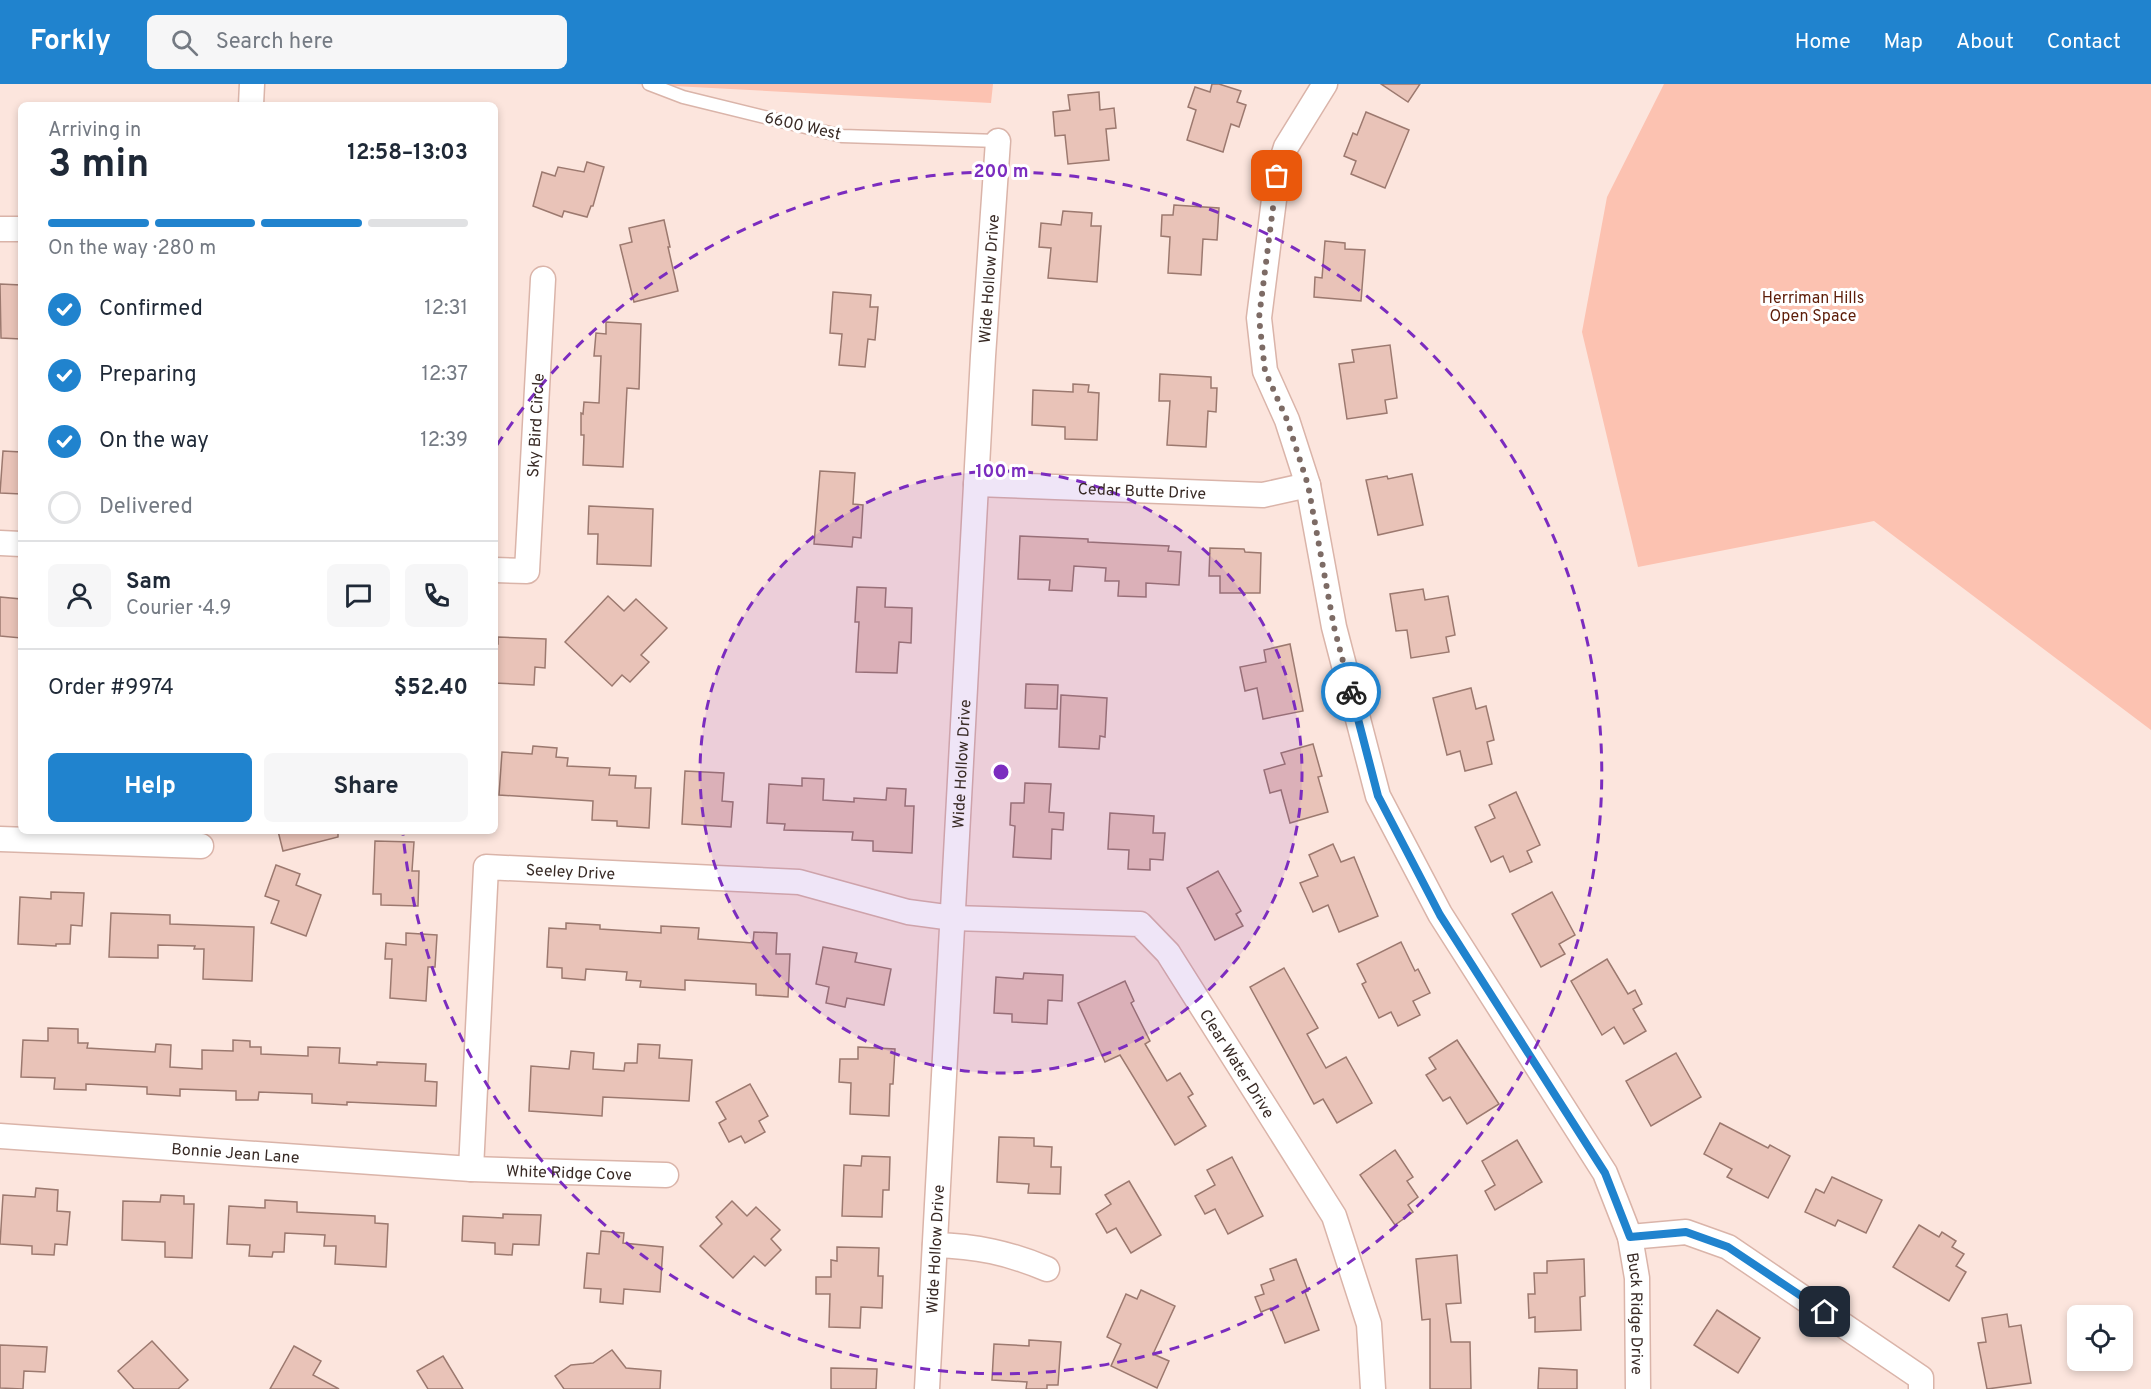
<!DOCTYPE html>
<html lang="en">
<head>
<meta charset="utf-8">
<style>
	body { margin:0; font-family:Overpass,sans-serif; background:#f6f6f7; color:#1f2937; height:100vh; display:flex; flex-direction:column; font-size:22px; white-space:nowrap }
	* { box-sizing:border-box; margin:0 }
	p { font-size:20px; color:#747a83 }
	.icon { flex:none; width:33px; height:33px; fill:none; stroke:currentColor; stroke-width:2; stroke-linecap:round; stroke-linejoin:round }
	.map { position:relative; flex:1; overflow:hidden }
	.sheet { position:absolute; left:18px; top:18px; width:480px; height:732px; display:flex; flex-direction:column; background:#fff; border-radius:9px; box-shadow:0 3px 9px #0003 }
	.sheet>* { flex:none }
	.controls { position:absolute; left:2067px; top:1221px; display:grid; gap:12px }
	.controls a { display:grid; place-items:center; width:66px; height:66px; border-radius:9px; background:#fff; box-shadow:0 3px 9px #0003; font-size:30px }
	.pin { position:absolute; display:grid; place-items:center; width:51px; height:51px; color:#fff; margin:-26px; border-radius:12px; box-shadow:0 3px 9px #0006 }
	.courier { position:absolute; display:grid; place-items:center; width:60px; height:60px; margin:-30px; border:4px solid #2083ce; border-radius:50%; background:#fff; color:#222; box-shadow:0 2px 8px #0007 }
	.head em { font-style:normal; font-weight:700 }
	.head div { display:flex; flex-direction:column-reverse }
	.head { display:flex; align-items:center; justify-content:space-between; height:102px; padding:0 30px }
	h1 { font-size:39px; font-weight:700; line-height:45px }
	.bar { display:grid; grid-template-columns:repeat(4,1fr); gap:9px 6px; align-content:center; height:72px; padding:0 30px }
	.bar i { height:8px; border-radius:4px; background:#e0e1e3 }
	.bar .on { background:#2083ce }
	.bar p { grid-column:span 4 }
	.line { display:flex; align-items:center; gap:15px; padding:0 30px; border-top:2px solid #e0e1e3 }
	.line div { flex:1 }
	.round { display:grid; place-items:center; flex:none; width:63px; height:63px; border-radius:9px; background:#f6f6f7 }
	ol { padding:0 30px; list-style:none }
	li { display:flex; align-items:center; gap:18px; height:66px }
	li p { margin-inline-start:auto }
	li .icon { padding:6px; border-radius:50%; background:#2083ce; color:#fff; stroke-width:4 }
	li:last-child { color:#747a83 }
	li i { width:33px; height:33px; border:3px solid #e0e1e3; border-radius:50% }
	.primary-button { display:flex; gap:12px; margin-top:auto; padding:12px 30px }
	.primary-button a { flex:1; height:69px; border-radius:9px; background:#2083ce; color:#fff; font-size:24px; font-weight:700; line-height:69px; text-align:center }
	.primary-button a+a { background:#f6f6f7; color:#1f2937 }
	header { display:flex; align-items:center; gap:36px; box-sizing:border-box; height:84px; padding:0 30px; background:#2083ce; color:#fff }
	header strong { font-size:28px }
	nav { display:flex; gap:33px; margin-inline-start:auto; font-size:21px }
	.search { width:420px; height:54px; background:#f6f6f7; display:flex; align-items:center; gap:15px; box-sizing:border-box; padding:0 21px; border-radius:9px; color:#747a83; font-size:22px }
	.map>svg:first-child { display:block }
	.green { fill:#fcc2b1 }
	.building { fill:#e9c3b8; stroke:#9c796f; stroke-width:1.5 }
	.lines { fill:none; stroke-linecap:round; stroke-linejoin:round }
	.service-casing { stroke:#dab4a9; stroke-width:15 }
	.minor-casing { stroke:#dab4a9; stroke-width:27 }
	.service { stroke:#fff; stroke-width:12 }
	.minor { stroke:#fff; stroke-width:24 }
	.done { stroke:#7d6b65; stroke-width:6; stroke-dasharray:0 10.8 }
	.route { stroke:#2083ce; stroke-width:8 }
	.ring { fill:none; stroke:#7b2cbf; stroke-width:3; stroke-dasharray:10 8 }
	.labels { text-anchor:middle; stroke-width:6; stroke-linejoin:round; paint-order:stroke }
	.street-label { font-size:16px; fill:#382a25; stroke:#fff }
	.park-label { font-size:16px; fill:#5d1d08; stroke:#fff }
	.centre { fill:#7b2cbf; stroke:#fff; stroke-width:3 }
	.ring-label { font-size:18px; text-anchor:middle; font-weight:bold; fill:#7b2cbf; stroke:#fff; stroke-width:6; stroke-linejoin:round; paint-order:stroke }
</style>
</head>
<body>
<header>
<strong>Forkly</strong>
<div class="search"><svg class="icon" aria-label="search" viewBox="0 0 24 24"><circle cx="10" cy="10" r="6"/><path d="M15 15l6 6"/></svg>Search here</div>
<nav><a>Home</a><a>Map</a><a>About</a><a>Contact</a></nav>
</header>
<div class="map">
<svg width="2151" height="1305" viewBox="0 0 2151 1305">
	<rect width="100%" height="100%" fill="#fce5dd"/>
	<g class="green">
		<path d="M636,0H993L991,19Z"/>
		<path d="M1664,0H2151V646L1874,437L1638,483L1582,248L1607,113Z"/>
	</g>
	<g class="building">
		<path d="M1212,0H1219L1241,7L1237,18L1246,21L1239,43L1231,40L1223,68L1187,56L1196,26L1188,23L1195,3L1210,8Z"/>
		<path d="M1381,0H1420L1408,18Z"/>
		<path d="M1099,8L1100,26L1114,24L1116,44L1106,45L1109,76L1068,80L1065,51L1055,52L1053,28L1070,26L1068,11Z"/>
		<path d="M1366,28L1409,46L1385,104L1351,90L1356,77L1344,72L1353,49L1357,51Z"/>
		<path d="M587,78L604,83L593,122H591L587,133L564,127L562,133L533,122L542,88L555,92L558,83L584,88Z"/>
		<path d="M1174,121L1219,124L1217,156L1203,155L1201,191L1168,189L1170,153L1161,152L1162,131H1173Z"/>
		<path d="M1063,127L1092,129L1091,142H1101L1097,198L1048,194L1051,164L1039,163L1041,139L1061,141Z"/>
		<path d="M664,136L670,163H668L678,207L634,218L620,161L632,158L629,144Z"/>
		<path d="M1325,157L1345,159V165L1365,166L1361,217L1314,213L1315,193L1322,194Z"/>
		<path d="M0,200L21,201V255L1,254Z"/>
		<path d="M833,208L871,211L870,223H878L875,256L868,255L865,283L839,281L842,250L830,249Z"/>
		<path d="M606,238L641,240L639,305L627,304L623,383L583,381L584,351H581V329L583,330L584,318L599,319L601,272H594L596,249L606,250Z"/>
		<path d="M1390,261L1397,314L1385,316L1387,329L1347,335L1339,280L1354,278L1352,266Z"/>
		<path d="M1160,290L1211,293V304H1217L1216,328L1208,327L1206,363L1167,361L1170,317H1159Z"/>
		<path d="M1073,300L1089,301L1088,308L1099,309L1097,356L1065,355V343L1032,341L1033,306L1073,308Z"/>
		<path d="M3,367L21,368V410L0,409Z"/>
		<path d="M820,387L855,389L853,420L863,421L861,454L853,453L852,463L814,460Z"/>
		<path d="M1412,390L1423,441L1378,451L1366,396L1387,392L1388,395Z"/>
		<path d="M589,422L653,425L651,482L597,480L598,450H588Z"/>
		<path d="M1020,452L1088,455V458L1169,462L1168,467L1181,468L1179,501L1146,499V513L1118,512L1119,497H1105L1106,484L1074,482L1072,507L1049,506L1050,496L1018,495Z"/>
		<path d="M1210,464L1244,465L1245,468L1261,469L1260,509H1220V492H1209Z"/>
		<path d="M857,503L886,504L885,523L912,524L911,559L899,558L897,589L856,588L859,538H855Z"/>
		<path d="M1423,505L1425,516L1448,512L1455,551L1446,553L1449,568L1411,574L1407,546L1396,547L1390,510Z"/>
		<path d="M608,512L624,527L636,515L667,544L641,571L649,578L630,598L622,591L612,602L565,558Z"/>
		<path d="M0,513L21,515V554L0,552Z"/>
		<path d="M498,553L546,555L545,584L535,583L534,601L495,599V560H498Z"/>
		<path d="M1290,560L1303,627L1263,635L1257,604L1245,607L1240,583L1266,578L1264,566Z"/>
		<path d="M1026,600L1058,601L1057,625L1025,624Z"/>
		<path d="M1471,604L1476,625L1486,622L1494,656L1487,658L1492,680L1465,687L1460,667L1447,671L1433,614Z"/>
		<path d="M1061,611L1107,614L1105,653L1100,652L1099,665L1059,663Z"/>
		<path d="M1313,660L1322,692L1318,693L1328,728L1290,739L1281,706L1270,709L1264,686L1285,680L1281,669Z"/>
		<path d="M533,662L557,664L556,673L568,674L567,682L610,684L609,691L636,692L635,704H651L649,744L617,742V737L592,736L593,717L499,711L502,668L532,670Z"/>
		<path d="M685,687L724,689L722,717L733,718L731,743L682,740Z"/>
		<path d="M802,694L824,695L823,716L854,718V714L886,716L887,704L906,705L905,722H914L912,769L873,767V757L852,756L853,748L784,746L785,740L767,739L769,700L802,702Z"/>
		<path d="M1025,699L1051,700L1049,728L1064,729L1063,746L1052,745L1051,775L1013,773L1015,742L1010,741L1011,719H1024Z"/>
		<path d="M1516,708L1540,761L1527,767L1532,778L1510,788L1503,772L1491,778L1475,743L1495,734L1489,721Z"/>
		<path d="M1110,729L1154,732L1153,749H1165L1163,776L1150,775V786L1128,785L1129,766L1108,765Z"/>
		<path d="M278,747H338V753L283,767Z"/>
		<path d="M375,757L414,758L412,787H419L418,822L381,821V810H373Z"/>
		<path d="M1333,760L1341,778L1354,773L1378,832L1339,848L1328,821L1313,828L1300,799L1318,792L1309,771Z"/>
		<path d="M276,781L300,790L296,801L321,811L306,852L271,839L279,817L265,812Z"/>
		<path d="M1218,787L1241,827L1236,830L1243,842L1215,856L1187,804Z"/>
		<path d="M51,808L84,809L82,842L71,841L70,860H56V862L18,860L20,813L51,815Z"/>
		<path d="M1552,808L1575,851L1559,860L1565,870L1541,883L1512,830Z"/>
		<path d="M111,829L170,831V840L254,843L252,897L203,895L204,865H194L195,862L158,861V874L109,873Z"/>
		<path d="M566,839L600,841V845L661,849V842L699,844L698,855L753,859L754,848L777,849L776,870H790L788,913L756,911V900L685,896V906L640,903L641,897L626,896L627,888L586,885L585,896L562,894V884L547,883L549,844L566,845Z"/>
		<path d="M406,849L437,851L435,883H428L426,917L390,914L392,875H385L386,859L406,861Z"/>
		<path d="M1401,858L1415,887L1418,885L1430,909L1413,917L1420,931L1398,942L1391,928L1379,934L1362,900L1366,898L1357,880Z"/>
		<path d="M823,863L857,869L855,878L891,885L884,921L847,914L845,923L826,919L829,903L816,900Z"/>
		<path d="M1607,875L1628,910L1635,906L1642,920L1633,925L1646,947L1624,960L1614,943L1602,951L1571,897Z"/>
		<path d="M1284,884L1318,944L1307,950L1326,984L1346,973L1372,1019L1337,1039L1323,1015L1314,1020L1250,903Z"/>
		<path d="M1024,889L1063,891L1062,917L1048,916L1047,940L1012,938V930L994,929L996,893L1023,895Z"/>
		<path d="M1125,897L1134,917L1131,919L1150,957L1145,960L1167,997L1180,989L1193,1010L1188,1013L1206,1042L1175,1061L1120,971L1105,978L1078,919Z"/>
		<path d="M48,944L78,945V959H88L87,964L155,968L156,960L171,961L170,983L202,985V966L233,967V956L250,957V963H261V970L308,972V963L340,964L339,979L377,981V978L426,980L425,997L437,998L436,1022L347,1018V1021L312,1019V1010L259,1008L258,1016H236V1007L180,1005V1012L147,1010V1003L86,1000V1006L54,1005L55,994L21,993L23,956L48,957Z"/>
		<path d="M1457,956L1499,1020L1467,1040L1450,1013L1443,1017L1426,991L1436,985L1429,974Z"/>
		<path d="M638,960L660,961L659,974L692,976L689,1017L603,1013L602,1032L529,1027L531,982L569,985L571,967L594,969L593,985L624,987L625,979H637Z"/>
		<path d="M858,963L895,965L893,1000H890L889,1032L850,1030L851,999L839,998L840,975H858Z"/>
		<path d="M1676,969L1701,1013L1651,1042L1626,997Z"/>
		<path d="M750,1000L768,1032L759,1037L765,1048L745,1059L741,1052L729,1058L719,1039L726,1035L716,1018Z"/>
		<path d="M1720,1039L1768,1064L1770,1061L1790,1072L1768,1114L1727,1093L1732,1085L1704,1070Z"/>
		<path d="M999,1053L1034,1054V1062L1052,1063L1051,1083H1061L1060,1110L1028,1109L1029,1100L997,1098Z"/>
		<path d="M1517,1056L1542,1098L1495,1126L1485,1107L1495,1101L1482,1077Z"/>
		<path d="M1395,1066L1413,1093L1407,1097L1418,1113L1408,1121L1413,1128L1395,1141L1360,1091Z"/>
		<path d="M862,1072L890,1073L889,1106H883L882,1133L842,1132L844,1081L861,1082Z"/>
		<path d="M1232,1073L1263,1132L1228,1150L1215,1125L1205,1130L1195,1112L1215,1101L1207,1086Z"/>
		<path d="M1832,1093L1882,1116L1866,1149L1838,1136L1835,1142L1805,1128L1816,1105L1824,1109Z"/>
		<path d="M1129,1097L1161,1151L1131,1169L1116,1144L1107,1149L1096,1130L1111,1120L1105,1111Z"/>
		<path d="M36,1104L58,1106L57,1127L70,1128L67,1161L55,1160L54,1171L32,1170V1162L0,1160L3,1111L35,1113Z"/>
		<path d="M161,1111L184,1112V1120H194L192,1174L165,1173V1158L122,1156L123,1117L160,1118Z"/>
		<path d="M265,1116L297,1118V1128L375,1132V1139L388,1140L386,1183L335,1180L336,1162H324L325,1151L285,1149L284,1168H273L272,1173L249,1172L250,1161L227,1160L229,1122L265,1124Z"/>
		<path d="M732,1117L747,1132L756,1123L780,1146L771,1155L781,1166L765,1182L754,1172L733,1194L700,1162L722,1140L716,1133Z"/>
		<path d="M503,1130L541,1131L539,1161L513,1160L512,1171L495,1170V1159L462,1157L463,1132L503,1134Z"/>
		<path d="M1919,1141L1939,1153L1942,1148L1956,1157L1952,1163L1964,1170L1956,1182L1966,1188L1949,1217L1893,1183Z"/>
		<path d="M601,1147L624,1149L623,1159L663,1163L660,1208L624,1205L623,1220L600,1218L601,1205L584,1204L587,1169L599,1170Z"/>
		<path d="M837,1163L879,1164L878,1192H883L882,1224L861,1223L860,1244L829,1243L830,1210H816V1193H831V1176L837,1177Z"/>
		<path d="M1457,1171L1461,1219L1446,1220L1451,1258H1470L1471,1305H1430V1235L1422,1236L1416,1175Z"/>
		<path d="M1296,1175L1308,1207L1305,1208L1319,1246L1285,1259L1271,1224L1261,1228L1255,1213L1264,1210L1261,1201L1274,1196L1270,1185Z"/>
		<path d="M1584,1175L1585,1212L1580,1213L1581,1246L1535,1248V1233L1529,1234L1528,1210H1535L1534,1189H1547V1177Z"/>
		<path d="M1141,1206L1175,1222L1153,1270L1169,1277L1157,1304L1111,1282L1121,1260L1107,1253L1126,1210L1137,1215Z"/>
		<path d="M1717,1226L1760,1254L1738,1289L1694,1261Z"/>
		<path d="M2007,1230L2009,1243L2021,1241L2031,1299L1987,1305L1978,1259L1986,1258L1982,1234Z"/>
		<path d="M1029,1256L1061,1258L1058,1301H1047V1305H1026L1027,1298L992,1296L994,1260L1029,1262Z"/>
		<path d="M152,1257L188,1296L178,1305H134L118,1287Z"/>
		<path d="M0,1261L47,1263L45,1288L24,1287L23,1305L0,1304Z"/>
		<path d="M294,1262L321,1277L313,1291L339,1305H270Z"/>
		<path d="M612,1266L626,1284L661,1287L660,1305H564L555,1292L571,1281L593,1279Z"/>
		<path d="M443,1272L463,1305H428L417,1287Z"/>
		<path d="M831,1284L877,1285L876,1305H831Z"/>
		<path d="M1539,1284L1577,1286V1305H1538Z"/>
	</g>
	<g class="lines">
		<defs>
			<path id="service" d="M649,0L683,13L842,52L998,57"/>
			<g id="minor">
				<path id="s1" d="M1325,0L1286,63L1277,92L1259,234L1265,287L1287,336L1308,401L1334,543L1378,712L1440,830L1605,1089L1630,1153L1637,1194L1638,1305"/>
				<path d="M251,21L252,0"/>
				<path d="M0,145H21"/>
				<path id="s2" d="M976,400L1263,411L1308,401"/>
				<path d="M0,459L21,460"/>
				<path id="s3" d="M495,486L527,487L543,195"/>
				<path d="M0,755L201,762"/>
				<path id="s4" d="M0,1052L471,1085L666,1091"/>
				<path id="s5" d="M471,1085L486,783L799,798L908,828L953,834L1140,840L1168,869L1334,1132L1369,1240L1373,1305"/>
				<path d="M1630,1153L1686,1148L1728,1163L1921,1294V1305"/>
				<path d="M935,1161C976,1162 1009,1169 1047,1185"/>
				<path id="s6" d="M927,1305L983,272L998,57"/>
			</g>
		</defs>
		<use href="#service" class="service-casing"/>
		<use href="#minor" class="minor-casing"/>
		<use href="#service" class="service"/>
		<use href="#minor" class="minor"/>
	</g>
	<g class="lines">
		<path class="done" d="M1277,92L1259,234L1265,287L1287,336L1308,401L1334,543L1351,608"/>
		<path class="route" d="M1351,608L1378,712L1440,831L1605,1089L1630,1153L1686,1148L1728,1163L1825,1228"/>
	</g>
	<circle cx="1001" cy="688" r="301" fill="#7b2cbf" fill-opacity=".12"/>
	<g class="ring">
		<circle cx="1001" cy="688" r="301"/>
		<path d="M497 361A601 601 0 1 1 403 751"/>
	</g>
	<g class="labels">
		<g class="street-label">
			<text transform="translate(803 41) rotate(13)" y="6">6600 West</text>
			<text dy="6" stroke="none"><textPath href="#s6" startOffset="1112">Wide Hollow Drive</textPath></text>
			<text dy="6" stroke="none"><textPath href="#s3" startOffset="178">Sky Bird Circle</textPath></text>
			<text dy="6" stroke="none"><textPath href="#s2" startOffset="166">Cedar Butte Drive</textPath></text>
			<text dy="6" stroke="none"><textPath href="#s6" startOffset="626">Wide Hollow Drive</textPath></text>
			<text dy="6" stroke="none"><textPath href="#s5" startOffset="387">Seeley Drive</textPath></text>
			<text dy="6" stroke="none"><textPath href="#s5" startOffset="1132">Clear Water Drive</textPath></text>
			<text dy="6" stroke="none"><textPath href="#s4" startOffset="236">Bonnie Jean Lane</textPath></text>
			<text dy="6" stroke="none"><textPath href="#s4" startOffset="570">White Ridge Cove</textPath></text>
			<text dy="6" stroke="none"><textPath href="#s6" startOffset="140">Wide Hollow Drive</textPath></text>
			<text dy="6" stroke="none"><textPath href="#s1" startOffset="1328">Buck Ridge Drive</textPath></text>
		</g>
		<g class="park-label">
			<text x="1813" y="219">Herriman Hills<tspan x="1813" dy="18">Open Space</tspan></text>
		</g>
	</g>
	<circle cx="1001" cy="688" r="9" class="centre"/>
	<g class="ring-label">
		<text x="1001" y="93">200 m</text>
		<text x="1001" y="393">100 m</text>
	</g>
</svg>
<div class="controls">
<a><svg class="icon" aria-label="locate" viewBox="0 0 24 24"><circle cx="12" cy="12" r="6"/><path d="M12 2v4M12 18v4M2 12h4M18 12h4"/></svg></a>
</div>
<div class="pin" style="left:1277px;top:92px;background:#ea580c"><svg class="icon" aria-label="bag" viewBox="0 0 24 24"><path d="M5 8h14l-1 12H6zM9 8a3 3 0 0 1 6 0"/></svg></div>
<div class="pin" style="left:1825px;top:1228px;background:#1f2937"><svg class="icon" aria-label="home" viewBox="0 0 24 24"><path d="M3 11l9-7 9 7M6 9v11h12V9"/></svg></div>
<div class="courier" style="left:1351px;top:608px"><svg class="icon" aria-label="bike" viewBox="0 0 24 24"><circle cx="6" cy="16" r="4"/><circle cx="18" cy="16" r="4"/><path d="M6 16l4-8h5l3 8M10 8l3 8H6M13 5h3"/></svg></div>
<section class="sheet">
<div class="head"><div><h1>3 min</h1><p>Arriving in</p></div><em>12:58–13:03</em></div>
<div class="bar"><i class="on"></i><i class="on"></i><i class="on"></i><i></i><p>On the way · 280 m</p></div>
<ol>
<li><svg class="icon" aria-label="check" viewBox="0 0 24 24"><path d="M5 12l5 5 9-10"/></svg>Confirmed<p>12:31</p></li>
<li><svg class="icon" aria-label="check" viewBox="0 0 24 24"><path d="M5 12l5 5 9-10"/></svg>Preparing<p>12:37</p></li>
<li><svg class="icon" aria-label="check" viewBox="0 0 24 24"><path d="M5 12l5 5 9-10"/></svg>On the way<p>12:39</p></li>
<li><i></i>Delivered</li>
</ol>
<div class="line" style="height:108px"><a class="round"><svg class="icon" aria-label="person" viewBox="0 0 24 24"><circle cx="12" cy="8" r="4"/><path d="M4 21q1-7 8-7t8 7"/></svg></a><div><b>Sam</b><p>Courier · 4.9</p></div><a class="round"><svg class="icon" aria-label="chat" viewBox="0 0 24 24"><path d="M4 5h16v11H9l-5 4z"/></svg></a><a class="round"><svg class="icon" aria-label="phone" viewBox="0 0 24 24"><path d="M5 4h4l2 5-3 2q2 4 5 5l2-3 5 2v4C11 20 4 13 5 4z"/></svg></a></div>
<div class="line" style="height:78px"><div>Order #9974</div><b>$52.40</b></div>
<div class="primary-button"><a>Help</a><a>Share</a></div>
</section>
</div>
</body>
</html>
